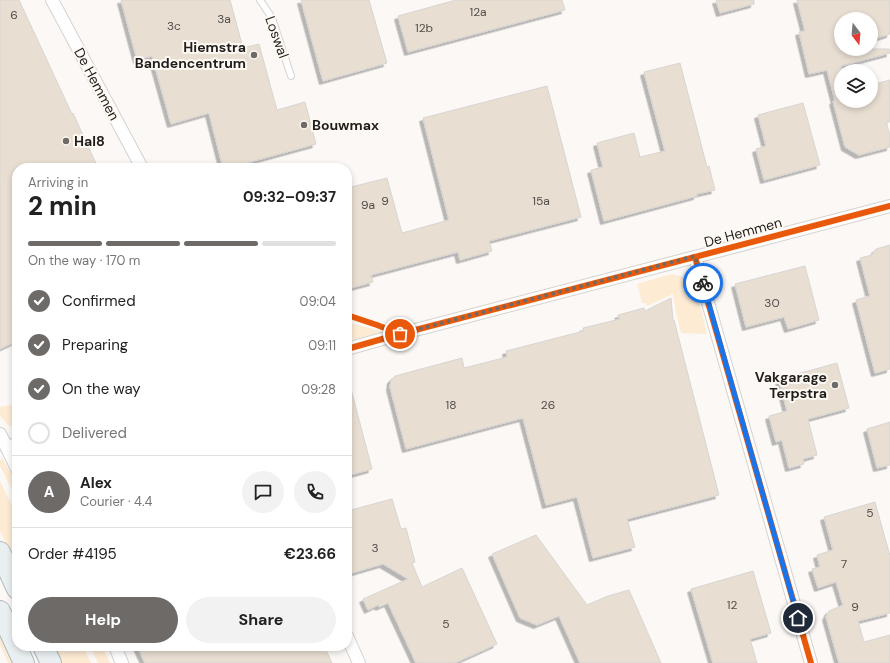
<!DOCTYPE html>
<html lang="en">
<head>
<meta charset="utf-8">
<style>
	body { margin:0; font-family:"DM Sans",sans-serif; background:#f2f2f2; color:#222; height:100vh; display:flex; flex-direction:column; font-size:15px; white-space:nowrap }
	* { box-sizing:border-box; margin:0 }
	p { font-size:13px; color:#767676 }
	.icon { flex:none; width:22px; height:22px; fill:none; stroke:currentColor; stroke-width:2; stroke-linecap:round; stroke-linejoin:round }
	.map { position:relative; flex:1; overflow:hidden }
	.details { position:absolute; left:12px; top:163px; width:340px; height:488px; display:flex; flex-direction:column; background:#fff; border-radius:16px; box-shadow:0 2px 6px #0003 }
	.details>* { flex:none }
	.needle { width:26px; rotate:164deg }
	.fabs { position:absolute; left:834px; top:12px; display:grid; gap:8px }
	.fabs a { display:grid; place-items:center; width:44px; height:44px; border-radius:50%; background:#fff; box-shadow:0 2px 6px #0003; font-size:20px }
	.pin { position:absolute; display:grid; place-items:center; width:34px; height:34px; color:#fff; margin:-17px; border:2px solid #fff; border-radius:50%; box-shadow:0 1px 4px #0007 }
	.courier { position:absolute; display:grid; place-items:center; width:40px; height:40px; margin:-20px; border:3px solid #1a73e8; border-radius:50%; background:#fff; color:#222; box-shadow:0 1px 5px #0007 }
	.head em { font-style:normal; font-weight:700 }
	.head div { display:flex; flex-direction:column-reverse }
	.head { display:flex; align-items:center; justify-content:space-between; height:68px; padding:0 16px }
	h1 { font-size:26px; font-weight:700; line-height:30px }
	.bar { display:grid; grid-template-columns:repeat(4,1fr); gap:6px 4px; align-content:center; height:48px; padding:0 16px }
	.bar i { height:5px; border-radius:3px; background:#e0e0e0 }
	.bar .selected { background:#6d6a68 }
	.bar p { grid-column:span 4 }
	.line { display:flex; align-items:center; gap:10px; padding:0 16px; border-top:1px solid #e0e0e0 }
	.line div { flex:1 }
	.round { display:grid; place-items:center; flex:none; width:42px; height:42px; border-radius:21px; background:#f2f2f2 }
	ol { padding:0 16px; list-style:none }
	li { display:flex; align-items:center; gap:12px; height:44px }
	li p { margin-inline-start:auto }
	li .icon { padding:4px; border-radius:50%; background:#6d6a68; color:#fff; stroke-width:4 }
	li:last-child { color:#767676 }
	li i { width:22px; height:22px; border:2px solid #e0e0e0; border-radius:50% }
	.primary-button { display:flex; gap:8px; margin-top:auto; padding:8px 16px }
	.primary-button a { flex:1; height:46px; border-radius:24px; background:#6d6a68; color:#fff; font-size:16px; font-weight:700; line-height:46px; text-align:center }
	.primary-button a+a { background:#f2f2f2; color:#222 }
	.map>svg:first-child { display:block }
	.green { fill:#fdebd4 }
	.building { fill:#e8ded2; stroke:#d7d5d3; filter:url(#shadow) }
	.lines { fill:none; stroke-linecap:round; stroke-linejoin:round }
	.service-casing { stroke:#d5d3d0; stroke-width:8 }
	.minor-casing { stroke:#d5d3d0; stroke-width:14 }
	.primary-casing { stroke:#adb8bc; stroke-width:22 }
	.service { stroke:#fefefe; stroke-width:6 }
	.minor { stroke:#fefefe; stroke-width:12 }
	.primary { stroke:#eaf0f2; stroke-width:20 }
	.cycleway-casing { stroke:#fef9f2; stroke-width:8 }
	.cycleway { stroke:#e8590c; stroke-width:6 }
	.done { stroke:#6d6a68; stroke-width:4; stroke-dasharray:0 7.2 }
	.route { stroke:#1a73e8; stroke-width:5 }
	.poi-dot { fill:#6d6a68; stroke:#fef9f2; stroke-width:1.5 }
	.labels { text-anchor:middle; stroke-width:4; stroke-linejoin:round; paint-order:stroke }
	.number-label { font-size:12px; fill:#524e4a }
	.street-label { font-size:14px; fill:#201e1c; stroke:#fef9f2 }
	.poi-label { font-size:14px; font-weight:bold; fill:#201e1c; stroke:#fef9f2; text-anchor:end }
</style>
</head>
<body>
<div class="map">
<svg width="890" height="663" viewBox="0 0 890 663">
	<defs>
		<filter id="shadow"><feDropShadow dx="-3.5" dy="3.5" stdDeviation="0" flood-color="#0004"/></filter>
	</defs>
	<rect width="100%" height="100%" fill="#fbf8f5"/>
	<g class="green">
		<path d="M672,274C676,275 681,276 684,278C698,287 703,318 707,334L681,333L676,313L673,294L647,306L646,303H642L637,284Z"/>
		<path d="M347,322L384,332L347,341Z"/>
		<path d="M17,404V428C9,428 5,421 0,416V407Z"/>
		<path d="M2,458L17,483V500L0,466V461Z"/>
		<path d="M0,481L17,516V568L0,531Z"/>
		<path d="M0,630L15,663H8L0,645Z"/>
		<path d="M53,646H83L91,663H61Z"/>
		<path d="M90,646H102L110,663H98Z"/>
	</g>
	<g class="building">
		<path d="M0,0H19L72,114L73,113L98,168H17V341L0,349Z"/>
		<path d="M121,0H230L243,48L259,44L277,110L305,102L316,144L228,168H223L209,113L171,124L152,56L137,60Z"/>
		<path d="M301,0H369L387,63L323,81Z"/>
		<path d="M456,0H562L565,10L408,52L398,16Z"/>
		<path d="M716,0H754V4L720,13Z"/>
		<path d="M797,0H890V34L877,38L872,19H841V49H889L890,53L841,66V101H871V85L890,80V122H886L890,135V147L859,155L845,147L833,101H835L827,70L809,74L799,32L805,31Z"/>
		<path d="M680,63L707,167L709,166L715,190L697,194V196L604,221L591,170L603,167L597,143L634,133L640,157L665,151L644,72Z"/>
		<path d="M547,86L581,217L489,241L492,251L460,260L458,252L371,275L373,282L347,289V188L387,178L402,233L449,220L423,118Z"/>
		<path d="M803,103L820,165L764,180L756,149L766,146L758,115Z"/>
		<path d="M890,245V369L875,373L856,300L870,296L860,258L872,255L876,249Z"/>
		<path d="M805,266L819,320L788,329L784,317L746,327L735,284Z"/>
		<path d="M671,298L673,320H674L719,495L627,519L635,547L593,558L577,497L546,505L523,418L406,449L390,387L391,380L395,376L462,358L464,368L507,357L506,351L584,331L583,328L620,319L618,315L644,308L645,311Z"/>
		<path d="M837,363L849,408L808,419L817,455L803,459L804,464L789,468L782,440L776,442L769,416L787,411L779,379Z"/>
		<path d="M347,389H351L372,469L347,476Z"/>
		<path d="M890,422V465L877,468L867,429Z"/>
		<path d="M392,499L401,529L406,528L415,562L412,563L422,587L462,568L497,644L455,663H416L388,603L379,607L378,605L368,610L363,599L408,579L383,564L352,573L347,555V511Z"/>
		<path d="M875,502L890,556V613L858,621L864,642L890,635V663H839L826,617L829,611L843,605L836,582L818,588L812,569L820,567L817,555L833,550L824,517Z"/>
		<path d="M536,535L587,605L608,596L629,590L661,663H580L559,616L537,625L520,618L492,554Z"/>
		<path d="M753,571L771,633L750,639L757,663H713L691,589Z"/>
		<path d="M137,646H324L332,663H145Z"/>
	</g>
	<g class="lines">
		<defs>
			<path id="service" d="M260,0L272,18L291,76"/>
			<g id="minor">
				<path d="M52,0L142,168"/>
				<path d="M695,257L811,663"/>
				<path d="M347,349L400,334L890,206"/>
				<path d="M0,434L7,448L17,443"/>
				<path d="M7,448L17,469"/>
				<path d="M347,636L359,663"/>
				<path d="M115,646L122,663"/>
			</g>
			<g id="primary">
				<path d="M0,552L17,589"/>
				<path d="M0,611L24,663"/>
				<path d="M43,646L51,663"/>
			</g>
		</defs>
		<use href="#service" class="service-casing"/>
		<use href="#minor" class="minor-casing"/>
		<use href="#primary" class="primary-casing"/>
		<use href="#service" class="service"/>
		<use href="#minor" class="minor"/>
		<use href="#primary" class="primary"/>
		<defs>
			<g id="cycleway">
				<path d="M695,257L811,663"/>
				<path d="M347,315L377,325L400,334"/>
				<path d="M347,349L400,334L890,206"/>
			</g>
		</defs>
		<use href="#cycleway" class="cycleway-casing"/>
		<use href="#cycleway" class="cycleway"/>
	</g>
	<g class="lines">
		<path class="done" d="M400,334L695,256L703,283"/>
		<path class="route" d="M703,283L798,618"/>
	</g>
	<g class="poi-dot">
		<circle cx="254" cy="55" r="4"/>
		<circle cx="304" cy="125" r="4"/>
		<circle cx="66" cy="141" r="4"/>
		<circle cx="835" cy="385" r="4"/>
	</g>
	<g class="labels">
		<g class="number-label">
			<text x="478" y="16">12a</text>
			<text x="14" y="19">6</text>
			<text x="224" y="23">3a</text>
			<text x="174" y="30">3c</text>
			<text x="424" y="32">12b</text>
			<text x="385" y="205">9</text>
			<text x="541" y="205">15a</text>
			<text x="368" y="209">9a</text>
			<text x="772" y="307">30</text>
			<text x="451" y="409">18</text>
			<text x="548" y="409">26</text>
			<text x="870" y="517">5</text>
			<text x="375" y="552">3</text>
			<text x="844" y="568">7</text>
			<text x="732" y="609">12</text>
			<text x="855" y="611">9</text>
			<text x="446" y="628">5</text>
		</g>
		<g class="street-label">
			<text transform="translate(277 37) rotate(70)" y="5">Loswal</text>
			<text transform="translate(97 84) rotate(62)" y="5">De Hemmen</text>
			<text transform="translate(743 232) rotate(-15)" y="5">De Hemmen</text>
		</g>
		<g class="poi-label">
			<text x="246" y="52">Hiemstra<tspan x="246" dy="16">Bandencentrum</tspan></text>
			<text x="312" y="130" text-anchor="start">Bouwmax</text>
			<text x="74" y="146" text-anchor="start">Hal8</text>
			<text x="827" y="382">Vakgarage<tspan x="827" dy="16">Terpstra</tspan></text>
		</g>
	</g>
</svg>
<div class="fabs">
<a><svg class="needle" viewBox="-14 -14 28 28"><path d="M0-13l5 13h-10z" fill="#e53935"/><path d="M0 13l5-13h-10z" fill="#767676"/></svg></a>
<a><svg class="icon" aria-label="layers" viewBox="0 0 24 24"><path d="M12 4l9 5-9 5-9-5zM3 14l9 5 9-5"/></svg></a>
</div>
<div class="pin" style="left:400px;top:334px;background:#ea580c"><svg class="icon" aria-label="bag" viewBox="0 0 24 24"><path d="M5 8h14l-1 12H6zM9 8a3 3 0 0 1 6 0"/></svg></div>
<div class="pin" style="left:798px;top:618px;background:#1f2937"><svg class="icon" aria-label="home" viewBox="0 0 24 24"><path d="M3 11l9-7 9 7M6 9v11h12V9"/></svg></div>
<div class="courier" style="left:703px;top:283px"><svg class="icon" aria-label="bike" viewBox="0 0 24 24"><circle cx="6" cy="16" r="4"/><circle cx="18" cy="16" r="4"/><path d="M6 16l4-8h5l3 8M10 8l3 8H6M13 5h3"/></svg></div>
<section class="details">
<div class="head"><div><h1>2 min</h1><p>Arriving in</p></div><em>09:32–09:37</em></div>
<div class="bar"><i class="selected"></i><i class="selected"></i><i class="selected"></i><i></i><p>On the way · 170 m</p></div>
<ol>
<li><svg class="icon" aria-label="check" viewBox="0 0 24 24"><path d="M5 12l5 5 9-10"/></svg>Confirmed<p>09:04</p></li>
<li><svg class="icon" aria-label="check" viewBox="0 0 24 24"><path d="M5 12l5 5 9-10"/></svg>Preparing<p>09:11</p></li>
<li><svg class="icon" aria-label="check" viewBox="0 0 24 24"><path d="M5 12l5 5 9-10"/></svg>On the way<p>09:28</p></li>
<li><i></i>Delivered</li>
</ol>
<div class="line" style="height:72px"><b class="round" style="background:#6d6a68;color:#fff">A</b><div><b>Alex</b><p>Courier · 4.4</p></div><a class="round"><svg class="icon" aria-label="chat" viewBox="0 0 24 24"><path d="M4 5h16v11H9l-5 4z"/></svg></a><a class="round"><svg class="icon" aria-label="phone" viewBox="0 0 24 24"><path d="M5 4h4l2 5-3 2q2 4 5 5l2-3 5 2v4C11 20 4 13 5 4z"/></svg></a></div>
<div class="line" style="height:52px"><div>Order #4195</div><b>€23.66</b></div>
<div class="primary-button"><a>Help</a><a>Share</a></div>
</section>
</div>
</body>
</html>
